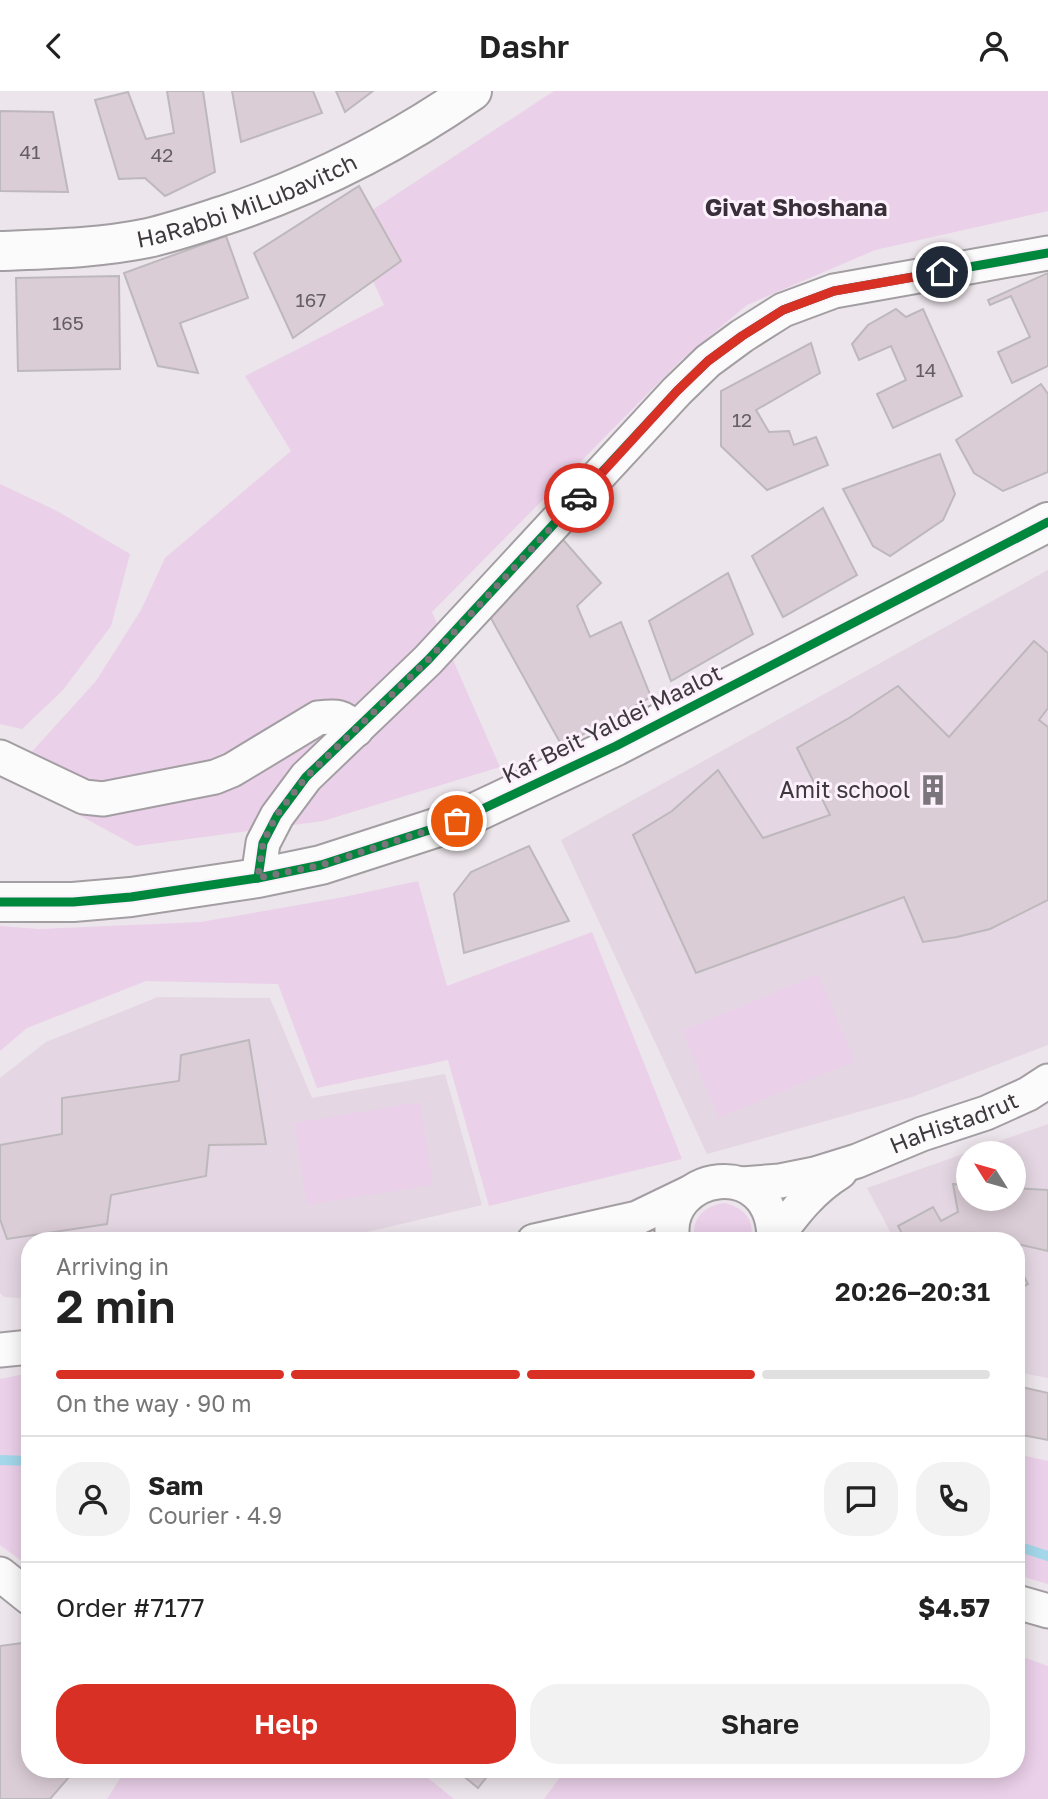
<!DOCTYPE html>
<html lang="en">
<head>
<meta charset="utf-8">
<style>
	body { margin:0; font-family:"Golos Text",sans-serif; background:#f2f2f2; color:#222; height:100vh; display:flex; flex-direction:column; font-size:26px; white-space:nowrap }
	* { box-sizing:border-box; margin:0 }
	p { font-size:23px; color:#767676 }
	.icon { flex:none; width:38px; height:38px; fill:none; stroke:currentColor; stroke-width:2; stroke-linecap:round; stroke-linejoin:round }
	.map { position:relative; flex:1; overflow:hidden }
	.drawer { position:absolute; left:21px; top:1141px; width:1004px; height:546px; display:flex; flex-direction:column; background:#fff; border-radius:28px; box-shadow:0 4px 18px #0003 }
	.drawer>* { flex:none }
	.needle { width:46px; rotate:307deg }
	.fabs { position:absolute; left:956px; top:1050px; display:grid; gap:14px }
	.fabs a { display:grid; place-items:center; width:70px; height:70px; border-radius:50%; background:#fff; box-shadow:0 4px 18px #0003; font-size:35px }
	.pin { position:absolute; display:grid; place-items:center; width:60px; height:60px; color:#fff; margin:-30px; border:4px solid #fff; border-radius:50%; box-shadow:0 2px 7px #0007 }
	.courier { position:absolute; display:grid; place-items:center; width:70px; height:70px; margin:-35px; border:5px solid #d93025; border-radius:50%; background:#fff; color:#222; box-shadow:0 2px 9px #0007 }
	.overview em { font-style:normal; font-weight:600 }
	.overview div { display:flex; flex-direction:column-reverse }
	.overview { display:flex; align-items:center; justify-content:space-between; height:119px; padding:0 35px }
	h1 { font-size:46px; font-weight:600; line-height:52px }
	.bar { display:grid; grid-template-columns:repeat(4,1fr); gap:10px 7px; align-content:center; height:84px; padding:0 35px }
	.bar i { height:9px; border-radius:5px; background:#e0e0e0 }
	.bar .active { background:#d93025 }
	.bar p { grid-column:span 4 }
	.line { display:flex; align-items:center; gap:18px; padding:0 35px; border-top:2px solid #e0e0e0 }
	.line div { flex:1 }
	.round { display:grid; place-items:center; flex:none; width:74px; height:74px; border-radius:28px; background:#f2f2f2 }
	.action { display:flex; gap:14px; margin-top:auto; padding:14px 35px }
	.action a { flex:1; height:80px; border-radius:28px; background:#d93025; color:#fff; font-size:28px; font-weight:600; line-height:80px; text-align:center }
	.action a+a { background:#f2f2f2; color:#222 }
	header { display:flex; justify-content:space-between; align-items:center; height:91px; padding:0 35px; background:#fff; font-size:32px; font-weight:600 }
	.map>svg:first-child { display:block }
	.built { fill:#e4d7e3; fill-rule:evenodd }
	.green { fill:#ead0e9 }
	.lines { fill:none; stroke-linecap:round; stroke-linejoin:round }
	.stream { stroke:#a4d7ea; stroke-width:10 }
	.building { fill:#dbcdd6; stroke:#bdb8bc; stroke-width:2 }
	.street-casing { stroke:#a29ea2; stroke-width:37 }
	.secondary-casing { stroke:#a29ea2; stroke-width:42 }
	.street { stroke:#fcfbfc; stroke-width:33 }
	.secondary { stroke:#fcfbfc; stroke-width:38 }
	.cycleway-casing { stroke:#fcf0fc; stroke-width:13 }
	.cycleway { stroke:#00873e; stroke-width:9 }
	.done { stroke:#7a757a; stroke-width:7; stroke-dasharray:0 12.6 }
	.route { stroke:#d93025; stroke-width:9 }
	.labels { text-anchor:middle; stroke-width:6; stroke-linejoin:round; paint-order:stroke }
	.number-label { font-size:19px; fill:#655f64 }
	.street-label { font-size:23px; fill:#3d393d; stroke:#fcf0fc }
	.poi-label { font-size:23px; fill:#3d393d; stroke:#fcf0fc; text-anchor:end }
	.neighbourhood-label { font-size:24px; font-weight:bold; fill:#392f39; stroke:#fcf0fc }
</style>
</head>
<body>
<header><svg class="icon" aria-label="back" viewBox="0 0 24 24"><path d="M15 5l-7 7 7 7"/></svg>Dashr<svg class="icon" aria-label="person" viewBox="0 0 24 24"><circle cx="12" cy="8" r="4"/><path d="M4 21q1-7 8-7t8 7"/></svg></header>
<div class="map">
<svg width="1048" height="1708" viewBox="0 0 1048 1708">
	<rect width="100%" height="100%" fill="#ece5eb"/>
	<g class="built">
		<path d="M1048,479V954L912,1006L707,1063L561,749Z"/>
		<path d="M158,906L270,907L312,1007L445,983L482,1114L329,1150H30V1208L4,1206L0,1202V987L46,951Z"/>
		<path d="M1048,1033V1287L1017,1281V1150H895L867,1097ZM968,1062H1013V1108H968Z"/>
	</g>
	<g class="green">
		<path d="M554,0H1048V120L875,159L747,214L679,271L432,521L500,676L323,730L136,755L9,686L96,590L141,519L165,467L291,360L245,285L384,214L348,135Z"/>
		<path d="M0,393L57,420L130,463L111,535L63,599L22,638L0,633Z"/>
		<path d="M418,790L447,895L592,841L682,1068L489,1115L448,969L317,997L278,893L146,890L27,937L0,960V835L39,838L201,831L344,806Z"/>
		<path d="M818,883L855,970L719,1027L682,940Z"/>
		<path d="M420,1011L433,1094L307,1114L294,1032Z"/>
		<path d="M724,1112C744,1116 755,1129 751,1150H695C690,1128 704,1115 724,1112Z"/>
		<path d="M30,1282V1476L0,1454V1288Z"/>
		<path d="M1017,1363L1048,1370V1493L1017,1484Z"/>
		<path d="M1017,1564L1048,1575V1708H544L566,1678H1017Z"/>
		<path d="M126,1678H417L454,1708H107Z"/>
	</g>
	<g class="lines">
		<g class="stream">
			<path d="M0,1369L30,1370"/>
			<path d="M1017,1455L1048,1465"/>
		</g>
	</g>
	<g class="building">
		<path d="M167,0H203L215,81L165,105L145,87L119,88L95,9L128,1L146,48L174,42Z"/>
		<path d="M232,0H313L322,22L241,51Z"/>
		<path d="M336,0H373L345,21Z"/>
		<path d="M0,20L53,21L68,101L0,100Z"/>
		<path d="M359,95L401,170L293,247L254,162Z"/>
		<path d="M226,145L248,207L180,232L198,282L158,275L124,182Z"/>
		<path d="M1048,182V275L1012,292L998,261L1030,246L1011,205L990,214L988,209Z"/>
		<path d="M119,185L120,278L18,280L16,187Z"/>
		<path d="M896,218L906,226L923,218L962,305L893,337L877,303L906,289L891,255L859,269L852,253L868,234Z"/>
		<path d="M811,252L820,282L756,319L769,341L789,340L794,354L816,346L828,374L767,399L721,355V300Z"/>
		<path d="M1041,293L1048,303V381L1003,400L974,382L956,349Z"/>
		<path d="M940,363L955,403L943,429L890,465L873,455L843,398Z"/>
		<path d="M823,417L857,484L783,526L752,465Z"/>
		<path d="M558,443L601,492L577,515L590,546L621,531L651,606L562,655L488,522Z"/>
		<path d="M728,482L753,543L671,590L649,530Z"/>
		<path d="M1034,550L1048,562V617L1039,629L1048,636V809L990,838L957,846L923,851L904,806L696,882L633,744L672,720L718,679L763,747L830,724L797,657L849,627L898,595L949,646Z"/>
		<path d="M529,755L569,830L464,862L454,803L471,781Z"/>
		<path d="M249,949L266,1053L209,1054L206,1085L111,1104L107,1133L7,1148L0,1128V1054L62,1043V1007L179,990L181,964Z"/>
		<path d="M953,1093L968,1094V1108H1013V1097L1048,1099V1160L1017,1153V1150H906L898,1135L933,1116L941,1130L958,1121Z"/>
		<path d="M1017,1172L1028,1193L1017,1199Z"/>
		<path d="M1017,1295L1048,1302V1349L1017,1343Z"/>
		<path d="M30,1551V1678H76L50,1708H0V1555Z"/>
		<path d="M455,1678H493L478,1697Z"/>
	</g>
	<g class="lines">
		<defs>
			<g id="street">
				<path d="M0,666L84,706L103,708L215,686L232,679L318,627C336,625 343,624 356,639"/>
				<path d="M258,787L263,752L277,725L306,686L428,569L677,300L708,270L742,245L783,219L834,200L1048,162"/>
				<path id="s1" d="M742,1093L780,1090L815,1083L857,1070L922,1043L986,1022L1028,1003L1048,990"/>
				<path d="M774,1149C795,1121 811,1099 840,1081"/>
				<path d="M534,1150L637,1127L691,1101"/>
				<path d="M673,1150C660,1082 775,1060 774,1150"/>
				<path d="M0,1259L30,1256"/>
				<path d="M0,1483L30,1507"/>
				<path d="M1017,1511L1048,1520"/>
			</g>
			<g id="secondary">
				<path id="s2" d="M0,160C50,158 100,157 148,147C174,141 200,132 225,124C312,95 397,52 472,0"/>
				<path d="M0,811H73L131,806L258,787L321,774L457,730L616,655L1048,431"/>
			</g>
		</defs>
		<use href="#street" class="street-casing"/>
		<use href="#secondary" class="secondary-casing"/>
		<use href="#street" class="street"/>
		<use href="#secondary" class="secondary"/>
		<defs>
			<g id="cycleway">
				<path d="M258,787L263,752L277,725L306,686L428,569L677,300L708,270L742,245L783,219L834,200L1048,162"/>
				<path d="M0,811H73L131,806L258,787L321,774L457,730L616,655L1048,431"/>
			</g>
		</defs>
		<use href="#cycleway" class="cycleway-casing"/>
		<use href="#cycleway" class="cycleway"/>
	</g>
	<g class="lines">
		<path class="done" d="M457,730L321,774L258,787L263,752L276,725L306,686L428,569L579,407"/>
		<path class="route" d="M579,407L677,300L708,270L742,245L783,219L834,200L942,181"/>
	</g>
	<defs>
		<symbol id="building-bare" viewBox="-9 -9 18 18"><path d="M-4-6H4V6H1V3H-1V6H-4ZM-2.5-4.3h1.7v1.8h-1.7ZM.8-4.3h1.7v1.8H.8ZM-2.5-1h1.7V.8h-1.7ZM.8-1h1.7V.8H.8Z" fill="#7a757a" stroke="#fcf0fc" stroke-width="2.5" paint-order="stroke"/></symbol>
	</defs>
	<g fill-rule="evenodd">
		<use href="#building-bare" x="911" y="677" width="44" height="44"/>
	</g>
	<g class="labels">
		<g class="number-label">
			<text x="30" y="68">41</text>
			<text x="162" y="71">42</text>
			<text x="311" y="216">167</text>
			<text x="68" y="239">165</text>
			<text x="926" y="286">14</text>
			<text x="742" y="336">12</text>
		</g>
		<g class="street-label">
			<text dy="8" stroke="none"><textPath href="#s2" startOffset="254">HaRabbi MiLubavitch</textPath></text>
			<text transform="translate(612 633) rotate(-26)" y="8">Kaf Beit Yaldei Maalot</text>
			<text dy="8" stroke="none"><textPath href="#s1" startOffset="222">HaHistadrut</textPath></text>
		</g>
		<g class="poi-label">
			<text x="910" y="707">Amit school</text>
		</g>
		<g class="neighbourhood-label">
			<text x="796" y="125">Givat Shoshana</text>
		</g>
	</g>
</svg>
<div class="fabs">
<a><svg class="needle" viewBox="-14 -14 28 28"><path d="M0-13l5 13h-10z" fill="#e53935"/><path d="M0 13l5-13h-10z" fill="#767676"/></svg></a>
</div>
<div class="pin" style="left:457px;top:730px;background:#ea580c"><svg class="icon" aria-label="bag" viewBox="0 0 24 24"><path d="M5 8h14l-1 12H6zM9 8a3 3 0 0 1 6 0"/></svg></div>
<div class="pin" style="left:942px;top:181px;background:#1f2937"><svg class="icon" aria-label="home" viewBox="0 0 24 24"><path d="M3 11l9-7 9 7M6 9v11h12V9"/></svg></div>
<div class="courier" style="left:579px;top:407px"><svg class="icon" aria-label="car" viewBox="0 0 24 24"><path d="M5 17H2v-5l4-1 3-4h7l3 4 3 1v5h-3M9 17h6M6 11h13"/><circle cx="7" cy="17" r="2"/><circle cx="17" cy="17" r="2"/></svg></div>
<section class="drawer">
<div class="overview"><div><h1>2 min</h1><p>Arriving in</p></div><em>20:26–20:31</em></div>
<div class="bar"><i class="active"></i><i class="active"></i><i class="active"></i><i></i><p>On the way · 90 m</p></div>
<div class="line" style="height:126px"><a class="round"><svg class="icon" aria-label="person" viewBox="0 0 24 24"><circle cx="12" cy="8" r="4"/><path d="M4 21q1-7 8-7t8 7"/></svg></a><div><b>Sam</b><p>Courier · 4.9</p></div><a class="round"><svg class="icon" aria-label="chat" viewBox="0 0 24 24"><path d="M4 5h16v11H9l-5 4z"/></svg></a><a class="round"><svg class="icon" aria-label="phone" viewBox="0 0 24 24"><path d="M5 4h4l2 5-3 2q2 4 5 5l2-3 5 2v4C11 20 4 13 5 4z"/></svg></a></div>
<div class="line" style="height:91px"><div>Order #7177</div><b>$4.57</b></div>
<div class="action"><a>Help</a><a>Share</a></div>
</section>
</div>
</body>
</html>
